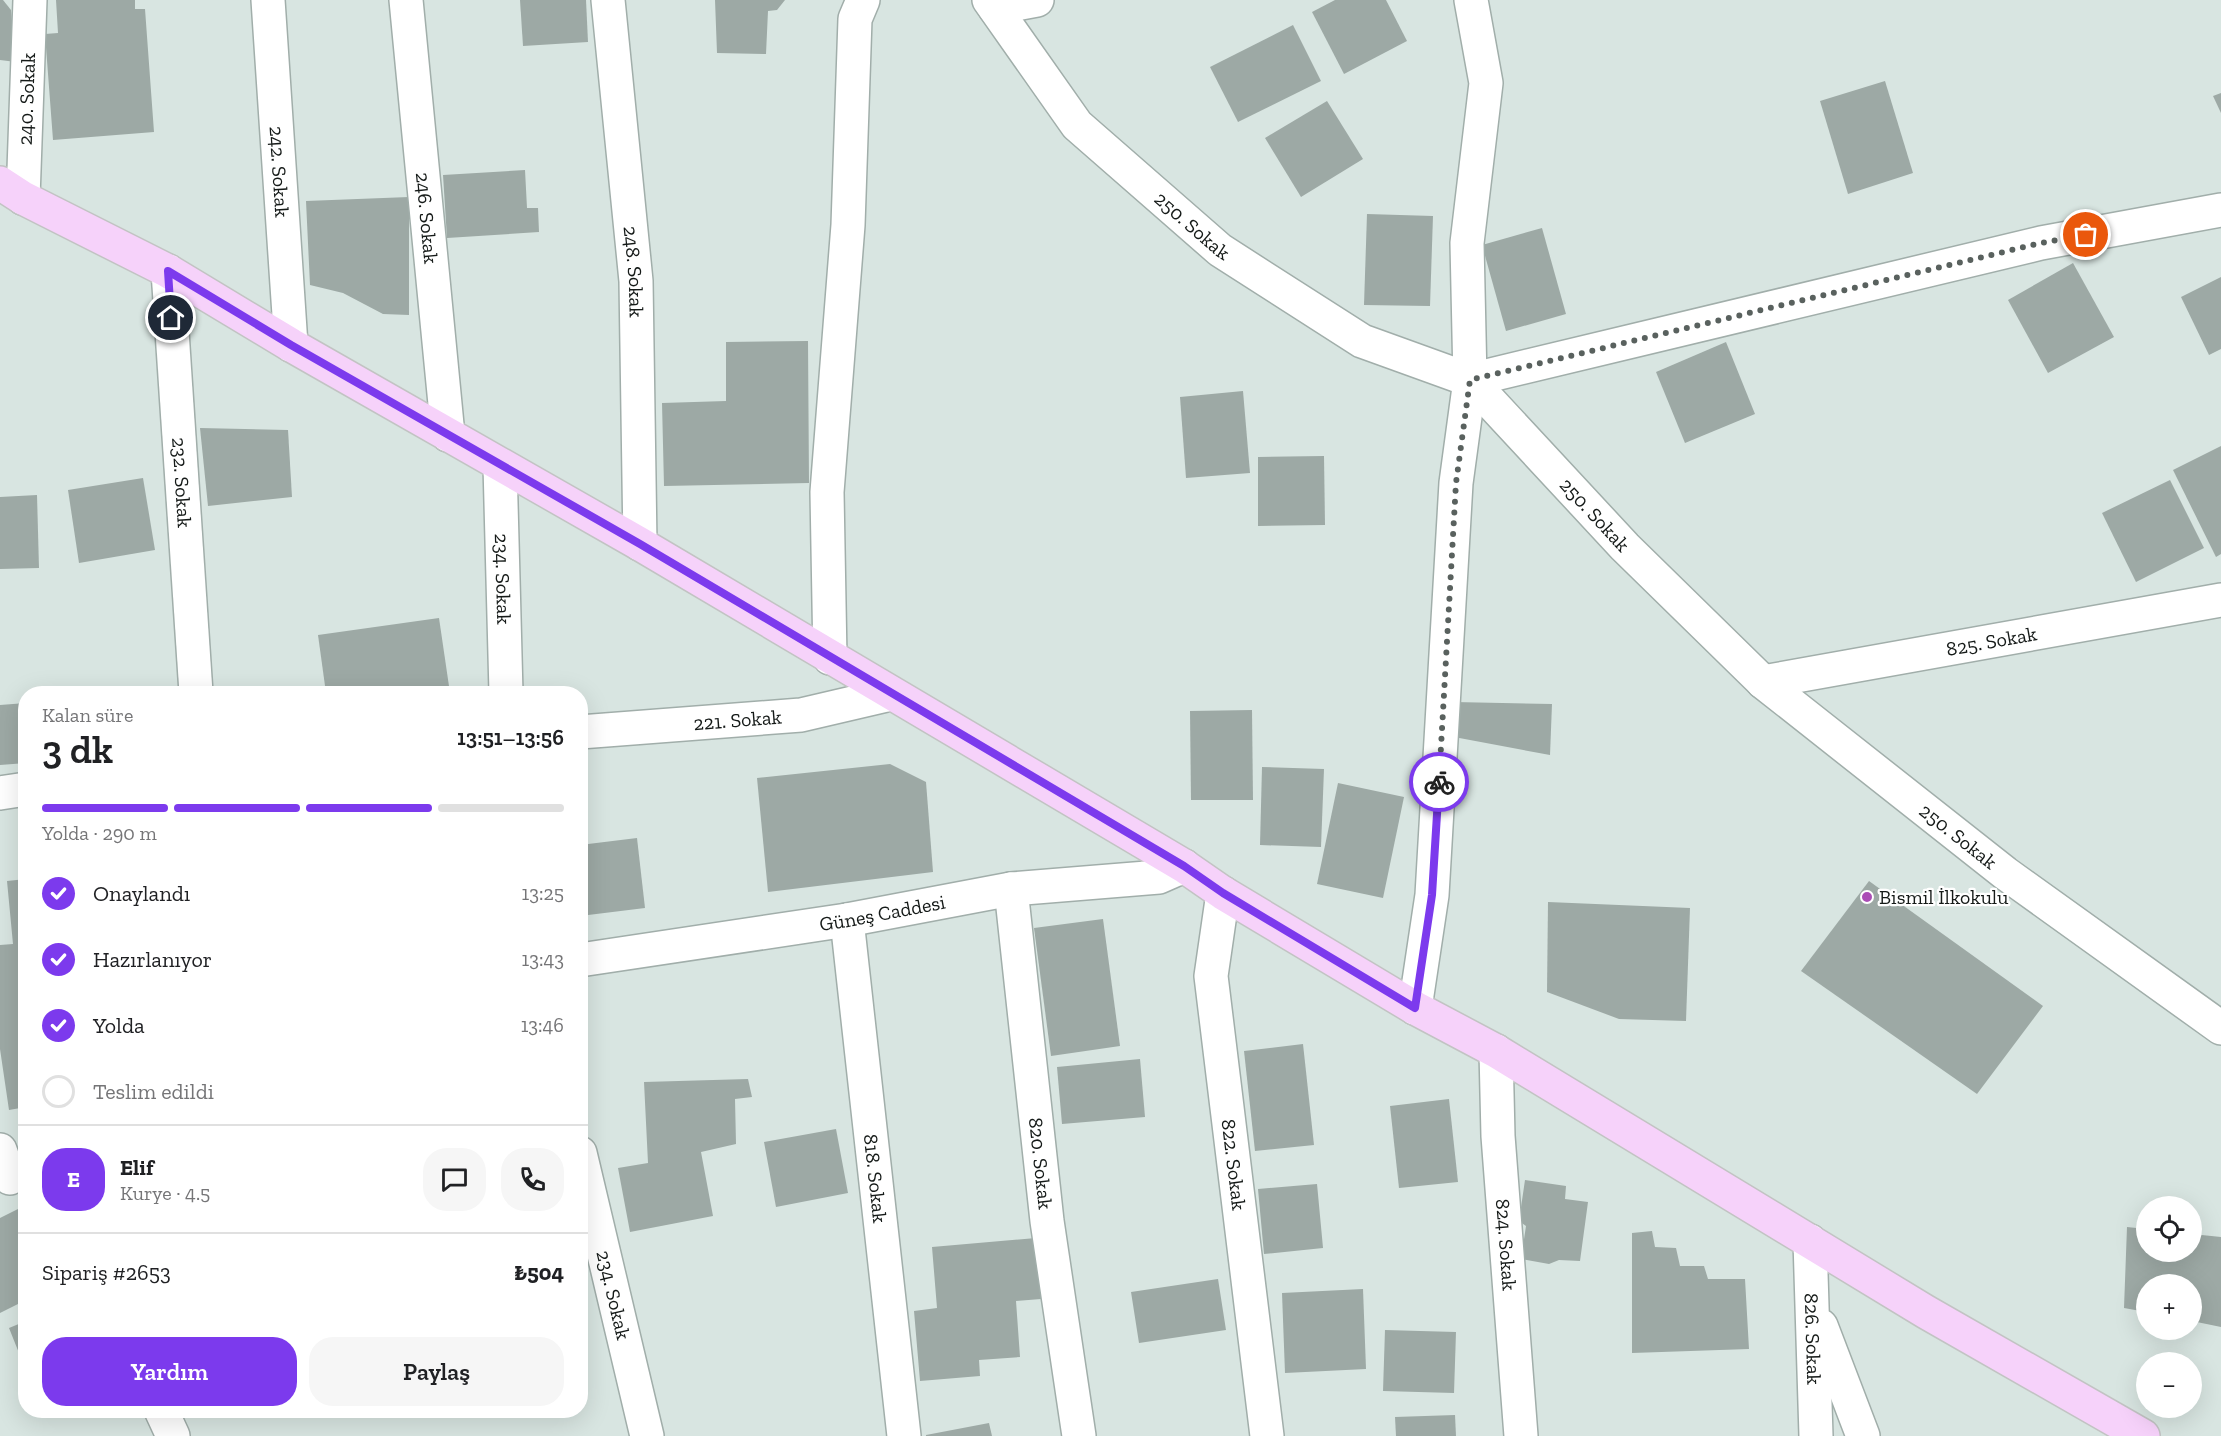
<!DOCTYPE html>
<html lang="tr">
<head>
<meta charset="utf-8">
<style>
	body { margin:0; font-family:"Zilla Slab",serif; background:#f6f6f6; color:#202124; height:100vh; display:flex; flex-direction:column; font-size:22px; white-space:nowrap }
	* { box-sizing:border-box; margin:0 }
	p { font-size:20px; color:#757577 }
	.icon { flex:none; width:33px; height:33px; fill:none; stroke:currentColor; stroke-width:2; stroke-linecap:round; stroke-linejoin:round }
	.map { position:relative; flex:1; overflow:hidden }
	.side { position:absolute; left:18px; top:686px; width:570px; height:732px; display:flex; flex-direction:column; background:#fff; border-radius:24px; box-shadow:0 6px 24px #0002 }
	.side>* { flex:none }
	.fabs { position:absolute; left:2136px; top:1196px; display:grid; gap:12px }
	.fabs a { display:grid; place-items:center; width:66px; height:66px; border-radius:50%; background:#fff; box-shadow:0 6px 24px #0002; font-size:30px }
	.pin { position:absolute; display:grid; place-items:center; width:51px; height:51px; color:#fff; margin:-26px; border:3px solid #fff; border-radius:50%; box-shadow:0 2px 6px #0007 }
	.courier { position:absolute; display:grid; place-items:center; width:60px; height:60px; margin:-30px; border:4px solid #7c3aed; border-radius:50%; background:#fff; color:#222; box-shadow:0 2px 8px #0007 }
	.overview em { font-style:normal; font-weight:600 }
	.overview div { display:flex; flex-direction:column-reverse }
	.overview { display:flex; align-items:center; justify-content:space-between; height:102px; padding:0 24px }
	h1 { font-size:39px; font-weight:600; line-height:45px }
	.bar { display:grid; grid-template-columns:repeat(4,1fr); gap:9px 6px; align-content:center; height:72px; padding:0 24px }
	.bar i { height:8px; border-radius:4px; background:#e0e0e0 }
	.bar .on { background:#7c3aed }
	.bar p { grid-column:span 4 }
	.line { display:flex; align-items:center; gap:15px; padding:0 24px; border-top:2px solid #e0e0e0 }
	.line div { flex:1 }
	.round { display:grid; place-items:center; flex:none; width:63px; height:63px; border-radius:24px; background:#f6f6f6 }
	ol { padding:0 24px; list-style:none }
	li { display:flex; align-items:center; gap:18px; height:66px }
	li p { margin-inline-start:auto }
	li .icon { padding:6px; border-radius:50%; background:#7c3aed; color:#fff; stroke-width:4 }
	li:last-child { color:#757577 }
	li i { width:33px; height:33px; border:3px solid #e0e0e0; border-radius:50% }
	.button { display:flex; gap:12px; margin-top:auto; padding:12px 24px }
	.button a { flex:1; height:69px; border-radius:24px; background:#7c3aed; color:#fff; font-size:24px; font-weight:600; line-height:69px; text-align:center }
	.button a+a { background:#f6f6f6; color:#202124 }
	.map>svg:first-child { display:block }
	.building { fill:#9da9a5 }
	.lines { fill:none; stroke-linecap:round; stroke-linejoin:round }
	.minor-casing { stroke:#a1aeaa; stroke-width:36 }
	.major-casing { stroke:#c2c3c3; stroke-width:36 }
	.minor { stroke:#fff; stroke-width:33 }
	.major { stroke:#f6d2fa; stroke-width:33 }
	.done { stroke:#59615e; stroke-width:6; stroke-dasharray:0 10.8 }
	.route { stroke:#7c3aed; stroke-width:8 }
	.poi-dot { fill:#ab4db6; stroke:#fff; stroke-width:2 }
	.labels { text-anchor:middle; stroke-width:4.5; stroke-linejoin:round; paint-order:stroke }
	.street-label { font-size:20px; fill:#151a18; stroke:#fff }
	.poi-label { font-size:20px; fill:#151a18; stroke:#fff; text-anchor:start }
</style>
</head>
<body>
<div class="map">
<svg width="2221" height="1436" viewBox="0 0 2221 1436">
	<rect width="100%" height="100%" fill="#d8e5e1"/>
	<g class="building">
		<path d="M0,0H3L11,10L16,62L0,60Z"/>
		<path d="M56,0H135V9H145L154,132L53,140L45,34L58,33Z"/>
		<path d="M520,0H586L588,42L523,46Z"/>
		<path d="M715,0H785L777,10L768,11L766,54L717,53Z"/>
		<path d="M1335,0H1386L1407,41L1344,74L1312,12Z"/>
		<path d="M1293,25L1321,81L1238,122L1210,67Z"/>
		<path d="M1885,81L1913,173L1848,194L1820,101Z"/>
		<path d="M2221,93V113L2213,96Z"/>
		<path d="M1327,101L1363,159L1301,197L1265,138Z"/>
		<path d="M525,170L527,208H538L539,232L447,238L443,175Z"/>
		<path d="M409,197V315L383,314L343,293L310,285L306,201Z"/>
		<path d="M1367,214L1433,216L1430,306L1364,305Z"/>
		<path d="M1542,228L1566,314L1506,331L1482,245Z"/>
		<path d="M2073,263L2114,337L2048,373L2008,300Z"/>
		<path d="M2221,277V349L2209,355L2181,297Z"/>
		<path d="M808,341L809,483L664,486L662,403L726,401V342Z"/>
		<path d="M1726,342L1755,414L1685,443L1656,372Z"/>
		<path d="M1243,391L1250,473L1186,478L1180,397Z"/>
		<path d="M200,428L288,430L292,497L208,506Z"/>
		<path d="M2221,446V554L2216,557L2173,470Z"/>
		<path d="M1324,456L1325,525L1258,526V457Z"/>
		<path d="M143,478L155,550L79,563L68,490Z"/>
		<path d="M2170,480L2204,548L2136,582L2102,513Z"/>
		<path d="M37,495L39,568L0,569V497Z"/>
		<path d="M439,618L450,693H326L318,635Z"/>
		<path d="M1454,702L1552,704L1550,755L1454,737Z"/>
		<path d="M26,703V763L0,765V705Z"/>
		<path d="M1252,710L1253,800H1191L1190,711Z"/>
		<path d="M890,764L926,782L933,872L768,892L757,778Z"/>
		<path d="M1262,767L1324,769L1321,847L1260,845Z"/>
		<path d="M1338,783L1404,797L1383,898L1317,884Z"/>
		<path d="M637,838L645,908L580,916V845Z"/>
		<path d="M26,879V1107L9,1110L0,1049V945L13,944L7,881Z"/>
		<path d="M1869,881L2043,1006L1977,1094L1801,971Z"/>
		<path d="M1548,902L1690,908L1686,1021L1619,1019L1547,992Z"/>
		<path d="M1103,919L1120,1046L1051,1056L1034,928Z"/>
		<path d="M1303,1044L1314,1145L1255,1151L1244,1051Z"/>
		<path d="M1140,1059L1145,1117L1062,1124L1057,1067Z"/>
		<path d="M748,1079L752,1097L735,1099L736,1144L701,1152L713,1216L630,1232L618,1168L648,1163L644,1082Z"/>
		<path d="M1449,1099L1458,1182L1399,1188L1390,1106Z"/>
		<path d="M836,1129L848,1193L776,1207L764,1142Z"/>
		<path d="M1525,1180L1566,1186L1565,1199L1588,1202L1580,1261L1559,1260L1549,1264L1521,1259L1526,1226L1519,1221Z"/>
		<path d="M1317,1184L1323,1248L1264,1254L1258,1189Z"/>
		<path d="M26,1205V1300L0,1313V1218Z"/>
		<path d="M2127,1227L2146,1229V1251H2192V1234L2221,1237V1327L2192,1321V1284H2146V1312L2124,1308Z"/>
		<path d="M1652,1231L1655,1247L1676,1248L1680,1266H1704L1708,1279H1745L1749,1349L1632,1353V1233Z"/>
		<path d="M1036,1238L1041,1299L1016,1301L1020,1357L979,1360L980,1376L920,1381L914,1311L937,1308L932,1247Z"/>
		<path d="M1218,1279L1226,1330L1139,1343L1131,1292Z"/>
		<path d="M1363,1289L1366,1369L1285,1373L1282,1293Z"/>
		<path d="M26,1321V1368H25L9,1328Z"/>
		<path d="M1385,1330L1456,1332L1454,1393L1383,1391Z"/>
		<path d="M1455,1415L1456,1436H1396L1395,1417Z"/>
		<path d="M989,1423L992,1436H926V1435Z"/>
	</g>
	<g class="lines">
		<defs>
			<g id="minor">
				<path id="s1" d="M268,0L291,345"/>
				<path id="s2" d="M406,0L448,435"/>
				<path id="s3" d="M608,0L636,281L640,544"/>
				<path id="s4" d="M989,0L1077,125L1220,250L1362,341L1470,380L1625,547L1763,682L2005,873L2221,1028"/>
				<path d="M995,8L1037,0"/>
				<path id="s5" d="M23,198L30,0"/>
				<path id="s6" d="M168,271L196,693"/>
				<path d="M1470,380L2041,243L2221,210"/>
				<path id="s7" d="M500,465L506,693"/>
				<path d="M830,658L827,492L848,225L855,19L863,0"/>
				<path id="s8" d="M1763,682L2221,600"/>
				<path id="s9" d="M580,732L801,715L891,694"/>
				<path d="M0,793L26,789"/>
				<path id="s10" d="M1011,889L1047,1221L1079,1436"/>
				<path id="s11" d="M1223,893L1211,976L1267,1436"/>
				<path id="s12" d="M847,920L904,1436"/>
				<path id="s13" d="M580,960L847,920L1011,889L1159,877L1184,866"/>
				<path d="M1415,1008L1432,895L1456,483L1470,380L1467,243L1486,83L1471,0"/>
				<path id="s14" d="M1496,1051L1498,1136L1521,1436"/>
				<path d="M0,1150L10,1178"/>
				<path id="s15" d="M580,1153L647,1436"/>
				<path id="s16" d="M1810,1241L1816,1436"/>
				<path d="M1821,1326L1863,1436"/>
				<path d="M161,1410L173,1436"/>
			</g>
			<path id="major" d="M0,183L23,198L168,271L291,345L640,544L1184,866L1223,893L1415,1008L1496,1051L1926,1312L2143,1436"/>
		</defs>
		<use href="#minor" class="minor-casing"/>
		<use href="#major" class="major-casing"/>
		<use href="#minor" class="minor"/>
		<use href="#major" class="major"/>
	</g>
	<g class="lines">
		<path class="done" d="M1439,782L1456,483L1470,380L2041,243L2086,235"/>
		<path class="route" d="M171,318L168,271L291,345L640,544L1184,866L1223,893L1415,1008L1432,895L1439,782"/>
	</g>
	<circle class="poi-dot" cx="1867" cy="897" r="6"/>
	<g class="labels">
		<g class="street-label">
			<text dy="7" stroke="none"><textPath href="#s5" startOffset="99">240. Sokak</textPath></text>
			<text dy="7" stroke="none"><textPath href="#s1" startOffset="172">242. Sokak</textPath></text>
			<text dy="7" stroke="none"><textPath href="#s2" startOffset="219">246. Sokak</textPath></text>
			<text dy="7" stroke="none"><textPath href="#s4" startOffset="306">250. Sokak</textPath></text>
			<text dy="7" stroke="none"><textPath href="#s3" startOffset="273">248. Sokak</textPath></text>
			<text dy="7" stroke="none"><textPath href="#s6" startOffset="212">232. Sokak</textPath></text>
			<text dy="7" stroke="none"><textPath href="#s4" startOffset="810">250. Sokak</textPath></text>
			<text dy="7" stroke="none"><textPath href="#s7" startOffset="114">234. Sokak</textPath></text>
			<text dy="7" stroke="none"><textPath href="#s8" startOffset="232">825. Sokak</textPath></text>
			<text dy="7" stroke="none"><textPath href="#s9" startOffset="158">221. Sokak</textPath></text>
			<text dy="7" stroke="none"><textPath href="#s4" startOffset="1296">250. Sokak</textPath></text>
			<text dy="7" stroke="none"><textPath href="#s13" startOffset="306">Güneş Caddesi</textPath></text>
			<text dy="7" stroke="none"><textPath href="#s10" startOffset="276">820. Sokak</textPath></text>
			<text dy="7" stroke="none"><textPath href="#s11" startOffset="274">822. Sokak</textPath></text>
			<text dy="7" stroke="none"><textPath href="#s12" startOffset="260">818. Sokak</textPath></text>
			<text dy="7" stroke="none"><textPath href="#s14" startOffset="194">824. Sokak</textPath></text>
			<text dy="7" stroke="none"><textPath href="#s15" startOffset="146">234. Sokak</textPath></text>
			<text dy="7" stroke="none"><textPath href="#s16" startOffset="98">826. Sokak</textPath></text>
		</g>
		<g class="poi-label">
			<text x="1879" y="904">Bismil İlkokulu</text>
		</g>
	</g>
</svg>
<div class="fabs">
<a><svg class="icon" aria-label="locate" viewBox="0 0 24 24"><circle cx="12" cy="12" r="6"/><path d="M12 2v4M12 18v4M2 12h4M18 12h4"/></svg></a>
<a>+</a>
<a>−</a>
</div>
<div class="pin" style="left:2086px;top:235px;background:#ea580c"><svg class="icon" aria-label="bag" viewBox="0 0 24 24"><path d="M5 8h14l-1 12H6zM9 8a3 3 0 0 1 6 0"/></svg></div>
<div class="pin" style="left:171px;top:318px;background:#1f2937"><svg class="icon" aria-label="home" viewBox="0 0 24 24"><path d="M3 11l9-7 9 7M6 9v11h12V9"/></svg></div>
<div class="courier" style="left:1439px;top:782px"><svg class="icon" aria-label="bike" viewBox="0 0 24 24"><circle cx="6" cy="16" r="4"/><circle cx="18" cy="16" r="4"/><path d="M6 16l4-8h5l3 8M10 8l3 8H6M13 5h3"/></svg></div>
<section class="side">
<div class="overview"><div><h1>3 dk</h1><p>Kalan süre</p></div><em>13:51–13:56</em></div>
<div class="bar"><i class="on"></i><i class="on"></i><i class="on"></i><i></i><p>Yolda · 290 m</p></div>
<ol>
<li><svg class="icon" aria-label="check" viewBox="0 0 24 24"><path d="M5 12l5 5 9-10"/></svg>Onaylandı<p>13:25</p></li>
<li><svg class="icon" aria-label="check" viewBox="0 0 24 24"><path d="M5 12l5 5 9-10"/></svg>Hazırlanıyor<p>13:43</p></li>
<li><svg class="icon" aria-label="check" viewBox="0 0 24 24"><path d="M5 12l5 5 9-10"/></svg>Yolda<p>13:46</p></li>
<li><i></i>Teslim edildi</li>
</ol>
<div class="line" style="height:108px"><b class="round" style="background:#7c3aed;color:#fff">E</b><div><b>Elif</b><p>Kurye · 4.5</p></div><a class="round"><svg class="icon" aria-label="chat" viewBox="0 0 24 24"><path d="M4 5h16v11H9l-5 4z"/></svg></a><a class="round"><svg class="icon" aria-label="phone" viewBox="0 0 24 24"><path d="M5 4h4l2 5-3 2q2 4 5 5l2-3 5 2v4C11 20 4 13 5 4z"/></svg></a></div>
<div class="line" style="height:78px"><div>Sipariş #2653</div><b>₺504</b></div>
<div class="button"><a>Yardım</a><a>Paylaş</a></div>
</section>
</div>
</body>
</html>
